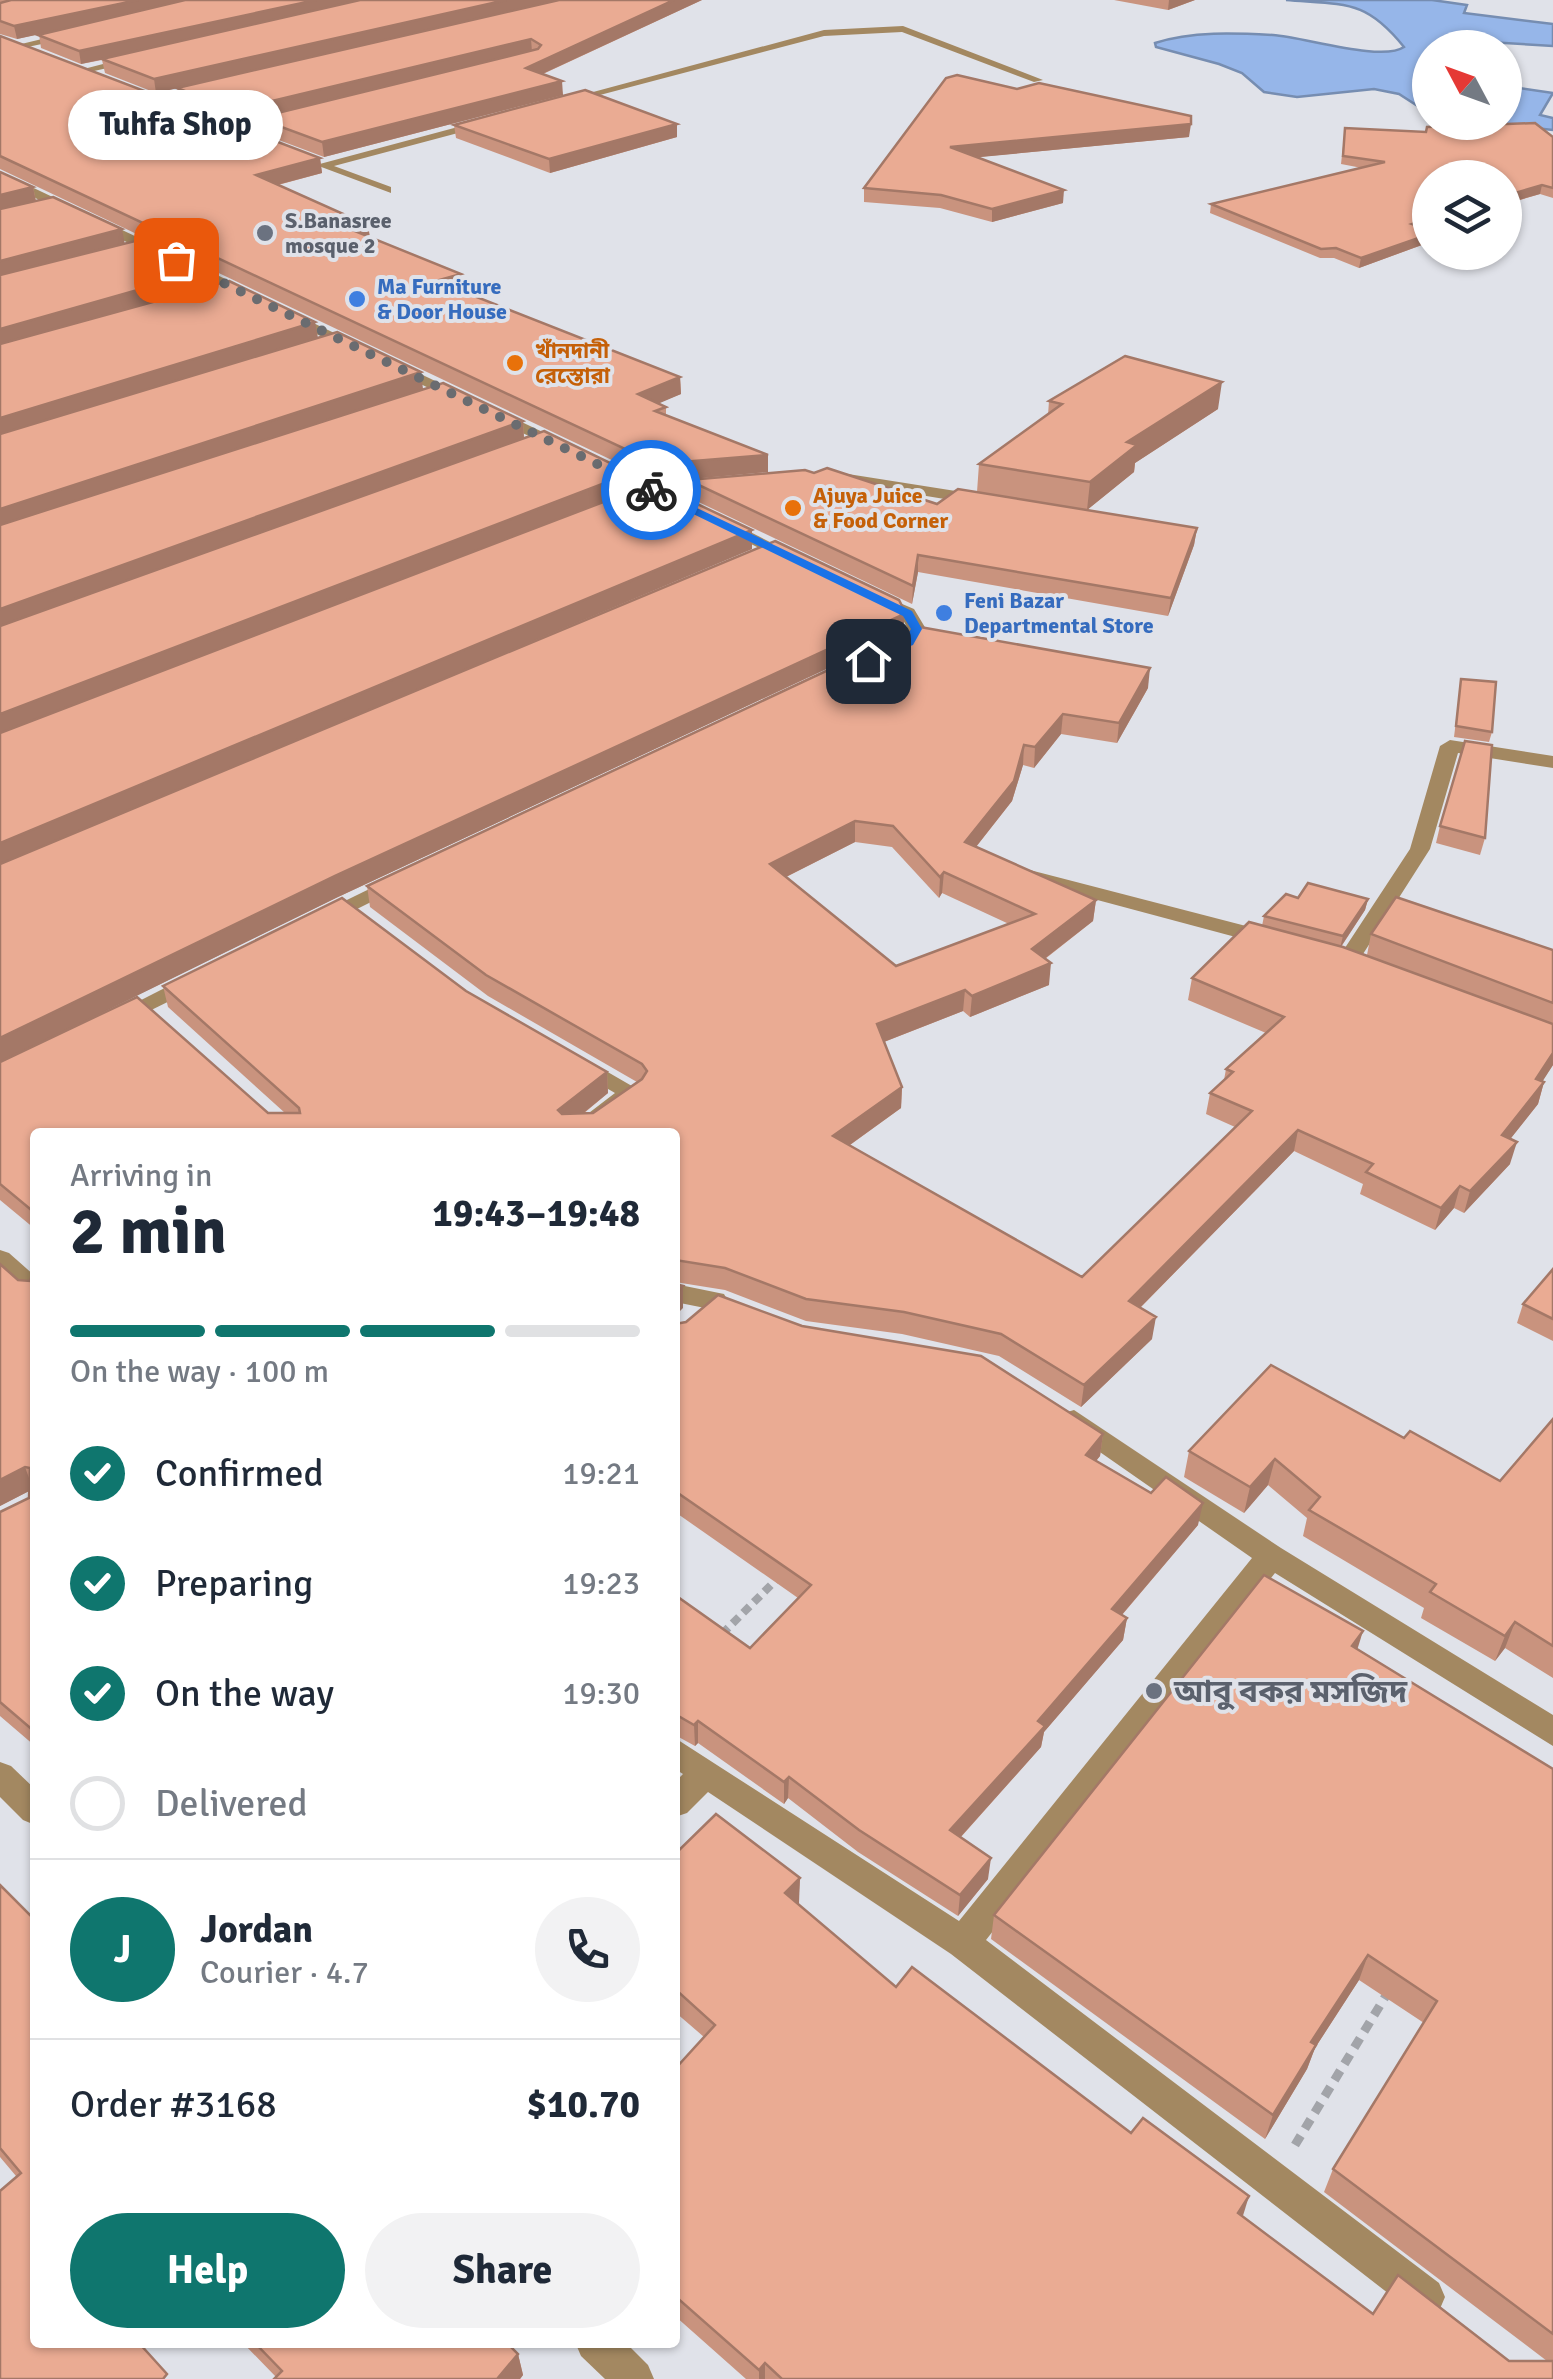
<!DOCTYPE html>
<html lang="en">
<head>
<meta charset="utf-8">
<style>
	body { margin:0; font-family:Signika,"Noto Sans Bengali",sans-serif; background:#f2f2f3; color:#1f2937; height:100vh; display:flex; flex-direction:column; font-size:38px; white-space:nowrap }
	* { box-sizing:border-box; margin:0 }
	p { font-size:32px; color:#747a83 }
	.icon { flex:none; width:55px; height:55px; fill:none; stroke:currentColor; stroke-width:2; stroke-linecap:round; stroke-linejoin:round }
	.map { position:relative; flex:1; overflow:hidden }
	.sheet { position:absolute; left:30px; top:1128px; width:650px; height:1220px; display:flex; flex-direction:column; background:#fff; border-radius:10px; box-shadow:0 2px 8px #0004 }
	.sheet>* { flex:none }
	.needle { width:65px; rotate:311deg }
	.tools { position:absolute; left:1412px; top:30px; display:grid; gap:20px }
	.tools a { display:grid; place-items:center; width:110px; height:110px; border-radius:50%; background:#fff; box-shadow:0 2px 8px #0004; font-size:50px }
	.pin { position:absolute; display:grid; place-items:center; width:85px; height:85px; color:#fff; margin:-42px; border-radius:20px; box-shadow:0 5px 15px #0006 }
	.courier { position:absolute; display:grid; place-items:center; width:100px; height:100px; margin:-50px; border:8px solid #1a73e8; border-radius:50%; background:#fff; color:#222; box-shadow:0 2px 12px #0007 }
	.bubble { position:absolute; height:70px; border-radius:35px; background:#fff; box-shadow:0 2px 8px #0004; font-size:32px; font-weight:700; line-height:70px; text-align:center }
	.headline em { font-style:normal; font-weight:700 }
	.headline div { display:flex; flex-direction:column-reverse }
	.headline { display:flex; align-items:center; justify-content:space-between; height:170px; padding:0 40px }
	h1 { font-size:65px; font-weight:700; line-height:75px }
	.bar { display:grid; grid-template-columns:repeat(4,1fr); gap:15px 10px; align-content:center; height:120px; padding:0 40px }
	.bar i { height:12px; border-radius:8px; background:#e0e1e3 }
	.bar .on { background:#0f766e }
	.bar p { grid-column:span 4 }
	.line { display:flex; align-items:center; gap:25px; padding:0 40px; border-top:2px solid #e0e1e3 }
	.line div { flex:1 }
	.round { display:grid; place-items:center; flex:none; width:105px; height:105px; border-radius:52px; background:#f2f2f3 }
	ol { padding:0 40px; list-style:none }
	li { display:flex; align-items:center; gap:30px; height:110px }
	li p { margin-inline-start:auto }
	li .icon { padding:10px; border-radius:50%; background:#0f766e; color:#fff; stroke-width:4 }
	li:last-child { color:#747a83 }
	li i { width:55px; height:55px; border:5px solid #e0e1e3; border-radius:50% }
	.action { display:flex; gap:20px; margin-top:auto; padding:20px 40px }
	.action a { flex:1; height:115px; border-radius:60px; background:#0f766e; color:#fff; font-size:40px; font-weight:700; line-height:115px; text-align:center }
	.action a+a { background:#f2f2f3; color:#1f2937 }
	.map>svg:first-child { display:block }
	.water { fill:#96b6e9; stroke:#768db1; stroke-width:2.5 }
	.lines { fill:none; stroke-linecap:round; stroke-linejoin:round }
	.path-far1 { stroke:#a2a4a9; stroke-width:8; stroke-dasharray:9 6; stroke-linecap:butt }
	.path { stroke:#a2a4a9; stroke-width:9; stroke-dasharray:11 8; stroke-linecap:butt }
	.minor { fill:#a38861; fill-rule:evenodd }
	.wall { fill:#c9937e; fill-rule:evenodd }
	.shaded-wall { fill:#a47867 }
	.building { fill:#eaab93; stroke:#a47867; stroke-width:2.5; fill-rule:evenodd }
	.route { fill:#1a73e8 }
	.done { stroke:#6a6c70; stroke-width:10; stroke-dasharray:0 18 }
	.worship-dot { fill:#6b7280; stroke:#e0e2e9; stroke-width:4 }
	.shop-dot { fill:#3f7fe0; stroke:#e0e2e9; stroke-width:4 }
	.food-dot { fill:#e8710a; stroke:#e0e2e9; stroke-width:4 }
	.labels { text-anchor:middle; stroke-width:8; stroke-linejoin:round; paint-order:stroke }
	.far-worship-label { font-size:22px; font-weight:bold; fill:#5b616d; stroke:#e0e2e9; text-anchor:start }
	.far-shop-label { font-size:22px; font-weight:bold; fill:#366cbe; stroke:#e0e2e9; text-anchor:start }
	.far-food-label { font-size:22px; font-weight:bold; fill:#c56008; stroke:#e0e2e9; text-anchor:start }
	.near-worship-label { font-size:32px; font-weight:bold; fill:#5b616d; stroke:#e0e2e9; text-anchor:start }
</style>
</head>
<body>
<div class="map">
<svg width="1553" height="2379" viewBox="0 0 1553 2379">
	<rect width="100%" height="100%" fill="#e0e2e9"/>
	<g class="water">
		<path d="M1286,0H1432L1467,5L1464,13L1553,24V46L1471,41L1463,47L1430,48V114L1399,94L1374,89L1297,97L1264,92L1242,73L1219,64L1156,47L1155,43C1192,31 1235,33 1273,35C1304,37 1382,62 1404,47C1366,0 1348,5 1286,0Z"/>
		<path d="M1505,86L1553,93L1540,115L1553,118V130L1490,123L1505,122Z"/>
	</g>
	<g class="lines">
		<path class="path-far1" d="M722,1634L780,1576"/>
		<path class="path" d="M1295,2145L1390,1989"/>
		<g class="minor">
			<path d="M903,26L1043,80L1034,82L902,32L824,36L562,105L556,102L824,30Z"/>
			<path d="M71,32L75,37L18,49L13,46Z"/>
			<path d="M134,56L138,61L81,74L76,71Z"/>
			<path d="M210,85L214,90L156,103L150,100Z"/>
			<path d="M289,115L293,120L236,134L230,131Z"/>
			<path d="M484,120L488,125L334,166L391,187V193L316,165Z"/>
			<path d="M0,172L257,294L259,297L247,300L0,181Z"/>
			<path d="M288,311L572,446L575,449L562,452L283,318V312Z"/>
			<path d="M597,464H609L684,501L670,504L597,470Z"/>
			<path d="M829,471L981,495L989,500L981,505L823,479L821,476Z"/>
			<path d="M715,520H727L801,558L787,562L715,526Z"/>
			<path d="M874,592L914,609L926,629C917,644 905,658 886,654V646L902,638L908,629L901,616L868,601L865,597Z"/>
			<path d="M1450,740L1553,756V768L1458,753L1430,849L1356,965H1340L1337,960L1410,849L1440,746Z"/>
			<path d="M1026,869L1281,935L1284,940L1273,947L1019,879V871Z"/>
			<path d="M398,875L405,877V885L329,923H313L310,918Z"/>
			<path d="M196,972L207,979L204,984L123,1024H107L104,1019Z"/>
			<path d="M580,1056L644,1093L592,1132H564L615,1093L572,1068L568,1063Z"/>
			<path d="M0,1250L9,1253L35,1276V1300L26,1298L0,1274Z"/>
			<path d="M675,1284L724,1294L728,1301L724,1308L715,1310L675,1302Z"/>
			<path d="M1074,1410L1281,1548L1553,1715V1746L1275,1573L986,1940L1439,2283L1445,2297L1439,2311L1425,2317L1411,2311L951,1954L708,1792L687,1813L675,1817V1782L683,1774L675,1769V1738L959,1921L1252,1558L1064,1427L1060,1420L1064,1413Z"/>
			<path d="M0,1762L11,1766L35,1789V1825L23,1820L0,1797Z"/>
			<path d="M575,2342H625L648,2365L654,2379H605L581,2356Z"/>
		</g>
	</g>
	<g class="wall">
		<path d="M0,0H702L543,74L563,95L324,157L260,133L257,119L236,124L180,102L177,88L156,93L105,73L102,60L81,64L41,48L39,34L17,39L0,34Z"/>
		<path d="M1114,0H1195L1168,10Z"/>
		<path d="M0,36L320,158L322,173L278,185L368,225L370,237L462,290L460,291L680,377L681,394L658,403L666,407V415L768,455V472L658,482L0,169Z"/>
		<path d="M1017,89L1189,137L978,157L1063,203L992,222L940,208L864,202V188Z"/>
		<path d="M454,125L677,137L550,173L456,138Z"/>
		<path d="M1345,128L1553,137V198L1540,194L1426,228L1430,230V242L1359,268L1334,258H1320L1210,213L1211,204L1362,168L1341,164Z"/>
		<path d="M0,172L33,187L36,201L125,244L208,270L210,286L423,389L523,421L524,439L631,473L632,491L752,530V549L441,680L904,629L899,635L338,897L58,1034L268,1113H285L168,1007L163,986L466,991L607,1072L608,1093L583,1114L593,1113L637,1082L488,996L370,907L367,886L1148,688L1117,743L1061,734L1034,768L1023,765L1012,801L976,847L1096,900L1093,921L1045,959L1049,985L970,1017L963,1011L884,1042L902,1087L901,1108L850,1145L1082,1277L1235,1127L1206,1114L1210,1093L1224,1080L1226,1069L1266,1033L1188,1000L1192,978L1262,926L1264,916L1298,898L1368,899L1365,910L1341,947L1414,973L1367,955L1371,934L1553,950V1065L1542,1081L1544,1082L1538,1104L1510,1139V1164L1464,1213L1454,1208L1435,1230L1360,1194L1363,1184L1294,1151L1140,1308L1152,1339L1081,1407L999,1356L902,1334L806,1321L725,1290L675,1282V1132H35V1229L0,1200ZM855,842L892,847L939,898L942,893L1009,924L896,966L786,877Z"/>
		<path d="M1049,401L1218,409L1135,463L1134,472L1087,510L977,492L979,464L1048,415Z"/>
		<path d="M814,473L937,504L1197,528L1194,545L1168,616L918,572L912,604L688,497V480Z"/>
		<path d="M1461,679L1492,732L1489,742L1454,737Z"/>
		<path d="M1440,826L1485,838L1480,855L1436,843Z"/>
		<path d="M1553,1269V1341L1517,1323L1523,1304Z"/>
		<path d="M35,1279V1746L0,1716V1512L29,1498V1491L0,1506L18,1280L30,1281Z"/>
		<path d="M675,1324L1103,1434L1100,1456L1096,1461L1198,1525L1122,1615L1127,1618L1123,1640L1044,1732L1041,1747L961,1837L988,1879L958,1916L858,1852L788,1798L784,1804L698,1743L695,1746L675,1735V1595L750,1648L798,1598L675,1512Z"/>
		<path d="M1553,1419V1678L1505,1648L1495,1661L1421,1618L1424,1608L1303,1536L1307,1518L1268,1485L1244,1513L1184,1477L1189,1451L1404,1438L1500,1481Z"/>
		<path d="M1358,1649L1553,1769V2379H746L675,2316V2069L704,2037L675,2012V1854L800,1878L798,1904L896,1987L1242,2216L1373,2314L1509,2361H1547L1324,2192L1333,2169L1424,2023L1359,1980L1315,2048L1307,2069L1265,2139L991,1939L994,1915Z"/>
		<path d="M0,1885L35,2342L0,2379L16,2176L0,2157Z"/>
		<path d="M242,2342H506L518,2354L523,2375L520,2379H274L276,2377Z"/>
	</g>
	<g class="shaded-wall">
		<path d="M138,0H201L17,39L14,26Z"/>
		<path d="M316,0H377L81,64L79,51Z"/>
		<path d="M506,0H563L156,93L154,79Z"/>
		<path d="M674,0H702L527,81L526,68Z"/>
		<path d="M1169,0H1195L1168,10Z"/>
		<path d="M531,39L532,52L236,124L234,110Z"/>
		<path d="M562,81L563,95L324,157L322,142Z"/>
		<path d="M677,124V137L550,173L549,159Z"/>
		<path d="M1191,124L1189,137L949,160L950,147Z"/>
		<path d="M320,158L322,173L258,190L256,175Z"/>
		<path d="M1542,185L1540,194L1505,204V196Z"/>
		<path d="M33,187L36,202L0,211V195Z"/>
		<path d="M1064,190L1063,203L992,222V209Z"/>
		<path d="M1430,218V227L1410,233L1412,224Z"/>
		<path d="M368,225L370,240L352,230Z"/>
		<path d="M122,229L125,245L0,278V261Z"/>
		<path d="M1430,234V242L1359,268L1361,258Z"/>
		<path d="M208,270L211,286L0,347V329Z"/>
		<path d="M461,274L462,290L438,298L436,281Z"/>
		<path d="M315,322L318,338L0,437V418Z"/>
		<path d="M421,372L423,389L0,529V509Z"/>
		<path d="M680,377L681,394L639,412L638,394Z"/>
		<path d="M1222,382L1218,409L1135,463L1134,472L1087,510L1090,482L1127,442Z"/>
		<path d="M523,421L524,439L0,630V609Z"/>
		<path d="M768,455V472L658,482L657,464Z"/>
		<path d="M631,473L632,491L0,736V714Z"/>
		<path d="M1197,528L1194,545L1168,616L1171,598Z"/>
		<path d="M752,530V549L0,866V843Z"/>
		<path d="M918,555V572L912,604L913,586Z"/>
		<path d="M904,610V629L899,635L338,897L0,1063V1038L335,876Z"/>
		<path d="M1150,668L1148,688L1117,743L1119,723Z"/>
		<path d="M1063,714L1061,734L1034,768L1035,747Z"/>
		<path d="M1024,745L1023,765L1012,801L964,862L965,842Z"/>
		<path d="M855,821V842L770,885V864Z"/>
		<path d="M944,872L942,893L939,898L940,877Z"/>
		<path d="M1368,899L1365,910L1340,948L1343,936Z"/>
		<path d="M1096,900L1093,921L1030,970L1032,949Z"/>
		<path d="M1051,963L1049,985L970,1017L972,996Z"/>
		<path d="M965,990L963,1011L876,1045L877,1024Z"/>
		<path d="M1553,1053V1065L1530,1101L1536,1079Z"/>
		<path d="M607,1072L608,1093L560,1132L558,1110Z"/>
		<path d="M1544,1082L1538,1104L1496,1157L1502,1135Z"/>
		<path d="M902,1087L901,1108L833,1157V1136Z"/>
		<path d="M1298,1130L1294,1151L1125,1323L1129,1301Z"/>
		<path d="M1517,1142L1510,1164L1464,1213L1470,1191Z"/>
		<path d="M1460,1186L1454,1208L1435,1230L1441,1208Z"/>
		<path d="M683,1286V1308L675,1316V1293Z"/>
		<path d="M1156,1317L1152,1339L1081,1407L1084,1385Z"/>
		<path d="M1103,1434L1100,1456L1083,1477L1086,1455Z"/>
		<path d="M1275,1459L1268,1485L1244,1513L1250,1487Z"/>
		<path d="M25,1467L33,1489L0,1506V1480Z"/>
		<path d="M1203,1503L1198,1525L1108,1631L1112,1609Z"/>
		<path d="M1127,1618L1123,1640L1044,1732L1041,1747L948,1851L950,1830L1038,1721Z"/>
		<path d="M1515,1622L1505,1648L1495,1661L1505,1636Z"/>
		<path d="M1363,1631L1355,1657L1352,1646Z"/>
		<path d="M698,1721V1743L695,1746L694,1725Z"/>
		<path d="M789,1777L788,1798L784,1804V1782Z"/>
		<path d="M991,1858L988,1879L958,1916L960,1895Z"/>
		<path d="M800,1878L799,1903L785,1918V1893Z"/>
		<path d="M1368,1955L1359,1980L1315,2048L1307,2069L1265,2139L1273,2115L1311,2042Z"/>
		<path d="M1249,2196L1242,2219L1238,2213Z"/>
		<path d="M518,2354L523,2375L520,2379H497Z"/>
		<path d="M765,2363V2379H759V2370Z"/>
	</g>
	<g class="building">
		<path d="M11,0H138L14,26L0,21V3Z"/>
		<path d="M185,0H316L79,51L38,35Z"/>
		<path d="M360,0H506L154,79L102,59Z"/>
		<path d="M559,0H674L526,68L562,81L322,142L257,118L538,49L541,45L531,39L234,110L177,88Z"/>
		<path d="M0,36L320,158L256,175L368,225L352,230L461,274L436,281L680,377L638,394L666,407L655,411L768,455L657,464L0,156Z"/>
		<path d="M957,75L1017,89L1039,83L1191,116V124L950,147L1064,190L992,209L941,195L864,188L946,78Z"/>
		<path d="M585,90L677,124L549,159L454,125Z"/>
		<path d="M1535,123L1553,137V188L1542,185L1505,196V178H1430V218L1412,224L1430,230V234L1361,258L1336,248L1321,249L1211,204L1385,162L1343,156L1345,128L1426,132L1427,127Z"/>
		<path d="M0,172L33,187L0,195Z"/>
		<path d="M53,197L122,229L0,261V209Z"/>
		<path d="M143,239L208,270L0,329V275Z"/>
		<path d="M229,281L315,322L0,418V344Z"/>
		<path d="M337,332L421,372L0,509V434Z"/>
		<path d="M1125,356L1222,382L1127,442L1137,445L1090,482L979,464L1062,404L1049,401Z"/>
		<path d="M443,383L523,421L0,609V525Z"/>
		<path d="M544,431L631,473L0,714V626Z"/>
		<path d="M827,468L937,504L958,489L1197,528L1171,598L918,555L913,586L688,480L805,470L814,473Z"/>
		<path d="M653,483L752,530L0,843V733Z"/>
		<path d="M775,541L899,600L904,610L900,616L335,876L0,1038V864Z"/>
		<path d="M920,627L1150,668L1119,723L1063,714L1035,747L1024,745L1014,781L965,842L1096,900L1032,949L1051,963L972,996L965,990L877,1024L902,1087L833,1136L1082,1277L1252,1111L1210,1093L1233,1072L1226,1069L1284,1017L1192,978L1249,922L1343,947L1553,1024V1053L1536,1079L1544,1082L1502,1135L1517,1142L1470,1191L1460,1186L1441,1208L1366,1172L1373,1164L1298,1130L1129,1301L1156,1317L1084,1385L1001,1334L904,1312L806,1299L725,1268L675,1260V1132H35V1213L0,1184V1062L137,997L268,1113H300L299,1108L163,986L342,898L466,991L607,1072L558,1110L562,1114L593,1113L642,1079L647,1071L642,1064L486,975L367,886ZM855,821L893,826L940,877L944,872L1035,914L896,966L770,864Z"/>
		<path d="M1461,679L1496,682L1492,732L1456,726Z"/>
		<path d="M1465,741L1492,745L1485,838L1440,826Z"/>
		<path d="M1308,883L1368,899L1343,936L1264,916L1286,894L1298,898Z"/>
		<path d="M1396,897L1553,950V1003L1371,934Z"/>
		<path d="M0,1264L18,1280L30,1281L32,1275L35,1279V1732L0,1702V1512L29,1498L30,1468L25,1467L0,1480Z"/>
		<path d="M1553,1269V1319L1523,1304Z"/>
		<path d="M675,1284L683,1286L675,1293Z"/>
		<path d="M718,1295L802,1326L981,1356L1103,1434L1086,1455L1151,1493L1166,1477L1203,1503L1112,1609L1127,1618L1038,1721L1045,1726L950,1830L991,1858L960,1895L859,1830L789,1777L784,1782L698,1721L694,1725L675,1714V1595L750,1648L811,1585L675,1491V1324L686,1322Z"/>
		<path d="M1271,1365L1404,1438L1410,1431L1500,1481L1553,1419V1646L1515,1622L1505,1636L1430,1592L1436,1584L1309,1510L1320,1497L1275,1459L1250,1487L1189,1451Z"/>
		<path d="M1264,1575L1363,1631L1352,1646L1553,1769V2334L1333,2169L1437,2001L1368,1955L1311,2042L1316,2045L1273,2115L994,1915Z"/>
		<path d="M716,1814L800,1878L785,1893L896,1987L912,1967L1131,2133L1143,2118L1249,2196L1238,2213L1373,2314L1398,2275L1509,2361H1553V2379H782L765,2363L759,2370L675,2296V2069L715,2025L675,1989V1854Z"/>
		<path d="M0,1885L35,1920V2342H138L167,2374L163,2379H0V2191L21,2173L0,2148Z"/>
		<path d="M254,2342H506L518,2354L497,2379H274L282,2371Z"/>
	</g>
	<path class="route" d="M651,486L912,611L922,629L913,645L864,664V658L905,640L911,629L903,616L648,492Z"/>
	<g class="lines">
		<path class="done" d="M176,260L651,490"/>
	</g>
	<g class="worship-dot">
		<circle cx="265" cy="233" r="10"/>
		<circle cx="1154" cy="1691" r="10"/>
	</g>
	<g class="shop-dot">
		<circle cx="357" cy="299" r="10"/>
		<circle cx="944" cy="613" r="10"/>
	</g>
	<g class="food-dot">
		<circle cx="515" cy="363" r="10"/>
		<circle cx="793" cy="508" r="10"/>
	</g>
	<g class="labels">
		<g class="far-worship-label">
			<text x="285" y="228">S.Banasree<tspan x="285" dy="25">mosque 2</tspan></text>
		</g>
		<g class="far-shop-label">
			<text x="377" y="294">Ma Furniture<tspan x="377" dy="25">&amp; Door House</tspan></text>
			<text x="964" y="608">Feni Bazar<tspan x="964" dy="25">Departmental Store</tspan></text>
		</g>
		<g class="far-food-label">
			<text x="535" y="358">খাঁনদানী<tspan x="535" dy="25">রেস্তোরা</tspan></text>
			<text x="813" y="503">Ajuya Juice<tspan x="813" dy="25">&amp; Food Corner</tspan></text>
		</g>
		<g class="near-worship-label">
			<text x="1174" y="1702">আবু বকর মসজিদ</text>
		</g>
	</g>
</svg>
<div class="tools">
<a><svg class="needle" viewBox="-14 -14 28 28"><path d="M0-13l5 13h-10z" fill="#e53935"/><path d="M0 13l5-13h-10z" fill="#747a83"/></svg></a>
<a><svg class="icon" aria-label="layers" viewBox="0 0 24 24"><path d="M12 4l9 5-9 5-9-5zM3 14l9 5 9-5"/></svg></a>
</div>
<div class="pin" style="left:176px;top:260px;background:#ea580c"><svg class="icon" aria-label="bag" viewBox="0 0 24 24"><path d="M5 8h14l-1 12H6zM9 8a3 3 0 0 1 6 0"/></svg></div>
<div class="pin" style="left:868px;top:661px;background:#1f2937"><svg class="icon" aria-label="home" viewBox="0 0 24 24"><path d="M3 11l9-7 9 7M6 9v11h12V9"/></svg></div>
<div class="courier" style="left:651px;top:490px"><svg class="icon" aria-label="bike" viewBox="0 0 24 24"><circle cx="6" cy="16" r="4"/><circle cx="18" cy="16" r="4"/><path d="M6 16l4-8h5l3 8M10 8l3 8H6M13 5h3"/></svg></div>
<div class="bubble" style="left:68px;top:90px;width:215px">Tuhfa Shop</div>
<section class="sheet">
<div class="headline"><div><h1>2 min</h1><p>Arriving in</p></div><em>19:43–19:48</em></div>
<div class="bar"><i class="on"></i><i class="on"></i><i class="on"></i><i></i><p>On the way · 100 m</p></div>
<ol>
<li><svg class="icon" aria-label="check" viewBox="0 0 24 24"><path d="M5 12l5 5 9-10"/></svg>Confirmed<p>19:21</p></li>
<li><svg class="icon" aria-label="check" viewBox="0 0 24 24"><path d="M5 12l5 5 9-10"/></svg>Preparing<p>19:23</p></li>
<li><svg class="icon" aria-label="check" viewBox="0 0 24 24"><path d="M5 12l5 5 9-10"/></svg>On the way<p>19:30</p></li>
<li><i></i>Delivered</li>
</ol>
<div class="line" style="height:180px"><b class="round" style="background:#0f766e;color:#fff">J</b><div><b>Jordan</b><p>Courier · 4.7</p></div><a class="round"><svg class="icon" aria-label="phone" viewBox="0 0 24 24"><path d="M5 4h4l2 5-3 2q2 4 5 5l2-3 5 2v4C11 20 4 13 5 4z"/></svg></a></div>
<div class="line" style="height:130px"><div>Order #3168</div><b>$10.70</b></div>
<div class="action"><a>Help</a><a>Share</a></div>
</section>
</div>
</body>
</html>
